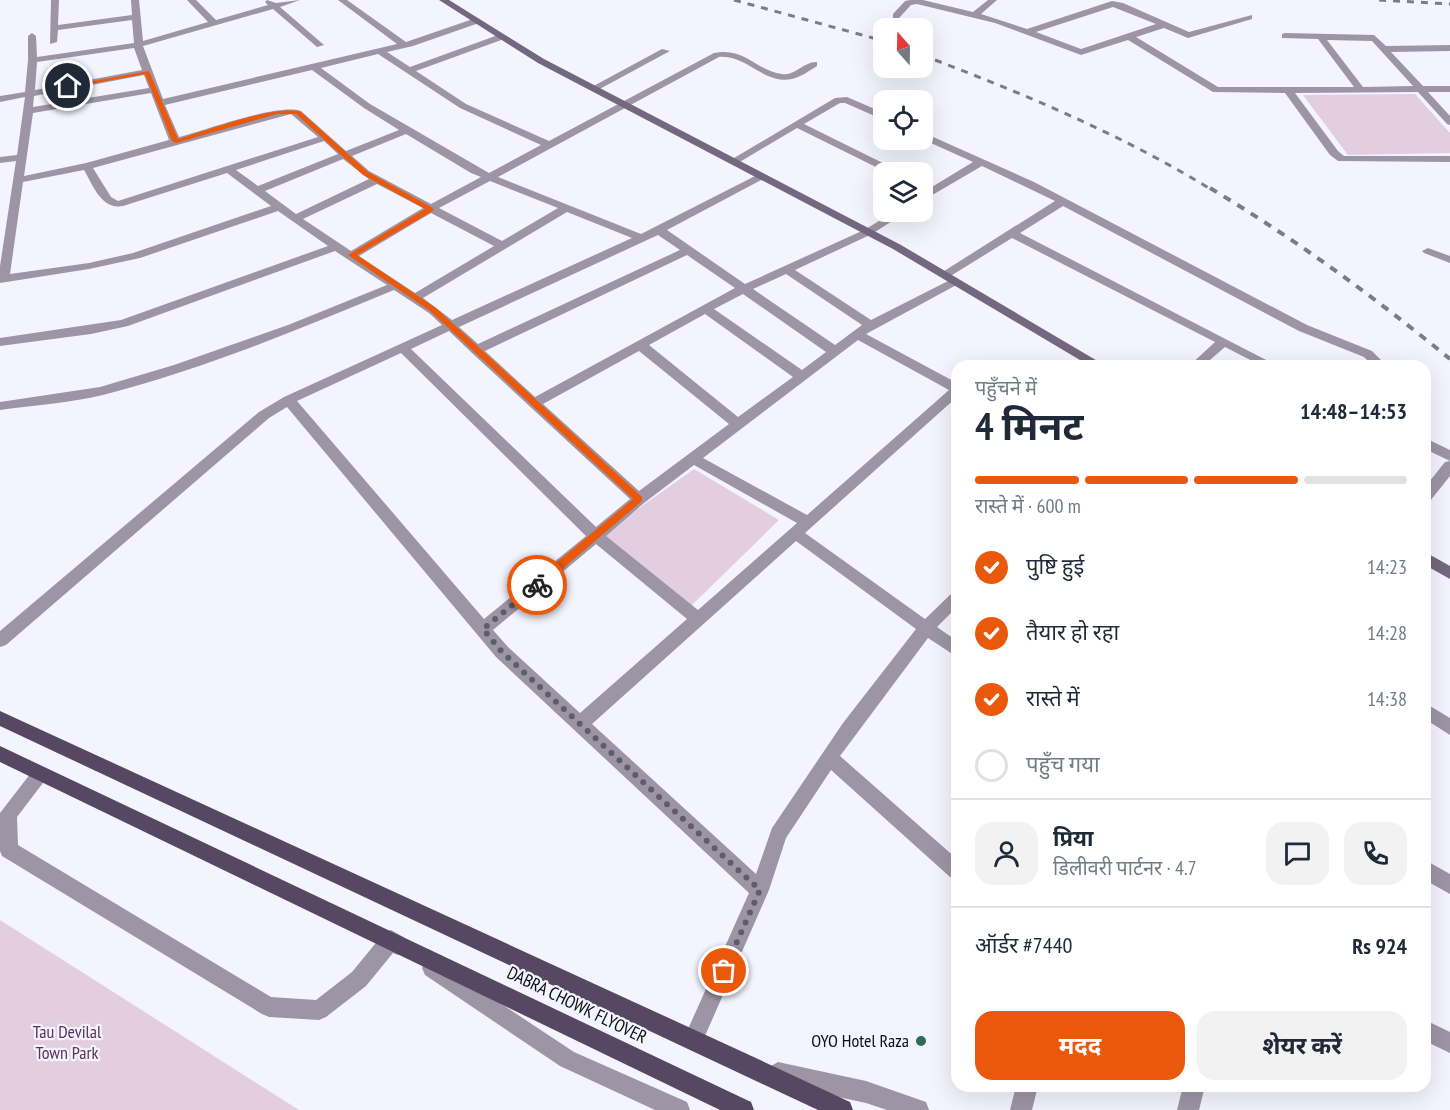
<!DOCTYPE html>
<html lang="hi">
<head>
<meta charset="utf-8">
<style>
	body { margin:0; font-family:"PT Sans Narrow","Noto Sans Devanagari",sans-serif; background:#f2f2f3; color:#1f2937; height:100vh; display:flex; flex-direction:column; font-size:22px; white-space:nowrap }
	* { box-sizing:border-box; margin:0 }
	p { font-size:20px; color:#747a83 }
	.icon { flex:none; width:33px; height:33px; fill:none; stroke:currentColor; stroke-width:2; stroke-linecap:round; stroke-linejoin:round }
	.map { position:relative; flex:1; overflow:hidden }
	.side { position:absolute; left:951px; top:360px; width:480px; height:732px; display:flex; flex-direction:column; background:#fff; border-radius:18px; box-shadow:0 6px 24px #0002 }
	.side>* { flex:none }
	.needle { width:39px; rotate:340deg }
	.tools { position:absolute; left:873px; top:18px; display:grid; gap:12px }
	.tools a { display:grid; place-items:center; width:60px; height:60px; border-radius:12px; background:#fff; box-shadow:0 6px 24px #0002; font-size:30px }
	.pin { position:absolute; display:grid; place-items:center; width:51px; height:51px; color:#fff; margin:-26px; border:3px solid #fff; border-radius:50%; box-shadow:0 2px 6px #0007 }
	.courier { position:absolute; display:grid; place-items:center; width:60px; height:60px; margin:-30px; border:4px solid #ea580c; border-radius:50%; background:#fff; color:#222; box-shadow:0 2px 8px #0007 }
	.overview em { font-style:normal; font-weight:700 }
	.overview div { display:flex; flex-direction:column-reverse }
	.overview { display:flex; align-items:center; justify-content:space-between; height:102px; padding:0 24px }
	h1 { font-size:39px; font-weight:700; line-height:45px }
	.bar { display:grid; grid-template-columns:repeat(4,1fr); gap:9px 6px; align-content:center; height:72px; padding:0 24px }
	.bar i { height:8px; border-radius:4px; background:#e0e1e3 }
	.bar .selected { background:#ea580c }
	.bar p { grid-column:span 4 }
	.line { display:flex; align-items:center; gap:15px; padding:0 24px; border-top:2px solid #e0e1e3 }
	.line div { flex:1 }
	.round { display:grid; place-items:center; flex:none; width:63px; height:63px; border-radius:18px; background:#f2f2f3 }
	ol { padding:0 24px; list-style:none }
	li { display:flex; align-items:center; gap:18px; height:66px }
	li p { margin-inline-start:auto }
	li .icon { padding:6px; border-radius:50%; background:#ea580c; color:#fff; stroke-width:4 }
	li:last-child { color:#747a83 }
	li i { width:33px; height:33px; border:3px solid #e0e1e3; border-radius:50% }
	.button { display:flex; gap:12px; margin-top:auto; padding:12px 24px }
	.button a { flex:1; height:69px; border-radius:18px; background:#ea580c; color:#fff; font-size:24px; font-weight:700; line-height:69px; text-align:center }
	.button a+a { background:#f2f2f3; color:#1f2937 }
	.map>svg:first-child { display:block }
	.green { fill:#e3cee0 }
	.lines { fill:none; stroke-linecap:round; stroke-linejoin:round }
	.street { fill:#9d95a5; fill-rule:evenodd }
	.secondary { fill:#73687f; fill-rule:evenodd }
	.primary { fill:#564863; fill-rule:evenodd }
	.rail-far1 { stroke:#7c7c86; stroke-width:3; stroke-dasharray:7 7; stroke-linecap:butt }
	.rail { stroke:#7c7c86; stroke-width:4; stroke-dasharray:8 8; stroke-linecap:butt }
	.route { fill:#ea580c }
	.done { stroke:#5e5e68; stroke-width:6; stroke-dasharray:0 10.8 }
	.poi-dot { fill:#2f6d5b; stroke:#f4f4ff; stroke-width:2 }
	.labels { text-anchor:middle; stroke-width:4.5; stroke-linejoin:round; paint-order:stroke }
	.near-street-label { font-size:18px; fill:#0e0e17; stroke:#f4f4ff }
	.near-park-label { font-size:18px; fill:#5d3159; stroke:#f4f4ff }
	.near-poi-label { font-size:18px; fill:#0e0e17; stroke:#f4f4ff; text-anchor:end }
</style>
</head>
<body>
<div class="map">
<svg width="1450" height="1110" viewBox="0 0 1450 1110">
	<rect width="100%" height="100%" fill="#f4f4ff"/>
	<g class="green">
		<path d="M1415,94L1450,133V153L1348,155L1303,95Z"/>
		<path d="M694,469L779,520L691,606L601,535Z"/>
		<path d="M0,920L299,1110H0Z"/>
	</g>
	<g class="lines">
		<g class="street">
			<path d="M51,0H59L58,25L132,15L131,0H139L143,41L208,22L187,0H196L216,20L268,5L265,2L267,0L276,3L300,0L280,7L324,45L317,47L273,9L143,46L163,99L397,44L338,0H347L406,42L473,19H479V23L413,46L387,52L410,67L498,35H504V39L416,71L466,104L549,141L714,53C745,47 755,70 782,74C796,76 804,61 817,62V66C809,71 801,77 792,79C764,85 746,54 719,57L498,177L641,234L761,173L765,174V178L667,230L745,284L864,230L894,212H906L872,234L795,270L871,320L952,279L956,278L962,282L866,334L957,383V397L805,533L925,619L952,593L957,591V607L937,627L957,641V657L928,638L840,756L957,859V880L950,877L831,770L786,838L769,890L701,1045L694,1048L687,1045L684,1038L749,893L496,657L287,407L269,418L6,645L0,647V631L259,412L284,397L442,325L429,313L394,290C300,329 203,369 103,395C70,403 34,405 0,410V402L100,387L174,365L288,325L387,285L335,251L128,326L91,334L0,346V338L121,320L328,246L278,211L140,258L89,269L0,283V266L16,161L0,163V157L17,155L25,97L0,102V96L25,92L28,60V36L32,33L36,36L37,57L134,43L132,20L58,30L57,42L50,44ZM134,48L142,70L35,90L37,62ZM378,54L460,108L541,145L489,173L370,104L321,68ZM312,70L364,108L399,130L346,151L301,111C278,103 206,130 179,137L165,105ZM144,75L149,88L33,107L34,96ZM151,93L169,140L86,163L24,176L33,113ZM291,114L318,137L118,201L111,197L93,168ZM406,134L471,173L481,177L431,204L369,171L352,156ZM324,141L338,154L258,186L236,170ZM343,159L369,179L296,214L265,191ZM84,170C93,185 101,210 123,206L227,173L271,206L133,253L89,263L10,274L23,182ZM490,181L558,208L502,241L439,208ZM377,184L423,208L351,251L303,219ZM567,212L632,238L452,320L423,298ZM431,213L494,246L415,293L359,256ZM658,235L680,250L478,344L459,327ZM687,255L735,288L535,397L485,351ZM786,274L862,325L835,345L753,289ZM743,294L826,352L802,370L714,309ZM705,314L793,377L738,417L649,345ZM449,331L472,353L630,499L596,527L411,349ZM858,340L949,390L807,515L703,458ZM639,351L729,424L639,491L543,404ZM401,353L586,536L484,619L297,401ZM694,465L797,523L698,610L606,536L644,503ZM796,541L916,629L843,723L772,828L756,874L592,724ZM596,544L687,619L580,713L508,647L493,630Z"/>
			<path d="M910,0H923L973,12L988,0H997L981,14L1027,29L1112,1L1123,3L1189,32L1252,15V19L1188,38L1164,28L1136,37L1218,87H1354L1318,39L1282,38V34L1285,33L1374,35L1386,46L1450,45V51L1391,52L1423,86H1450V92H1428L1450,116V125L1447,124L1418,92L1295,93L1338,151L1344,156H1450V162L1338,161L1330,155L1285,93L1213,92L1128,40L1081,55L995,23L917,4L911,5L899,18H893V14L905,1ZM1113,7L1156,24L1081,49L1036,32ZM1327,40L1372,41L1413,86L1363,87Z"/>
			<path d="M662,49L670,51L596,91L588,89Z"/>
			<path d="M847,97L884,113V120L845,103H840L804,124L897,170L898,172H886L797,128L738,163L729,161L835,98Z"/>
			<path d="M922,132L1034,182L1307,325L1372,351L1381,360L1377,366H1365L1368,361L1364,357L1299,331L1063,206L1020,233L1278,366H1262L1225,347L1203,366H1189L1215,342L1012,238L949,277H941V273L1055,201L982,166L922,201V193L973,162L922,139Z"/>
			<path d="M1428,248L1450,256V263L1424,253L1422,251Z"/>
			<path d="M1425,438L1450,450V461L1425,449Z"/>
			<path d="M1450,461V476L1430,501L1425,502V487L1445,462Z"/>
			<path d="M1425,703L1450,718V735L1425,719Z"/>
			<path d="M40,767L46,769L49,775L17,817L18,845L271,997L316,1000L352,972L384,933L391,930L405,938L408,945L405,952L398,955L393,953L366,986L326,1017L319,1020L269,1017L262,1014L2,856L0,851V813L34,769Z"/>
			<path d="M1425,860L1450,874V894L1425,880Z"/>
			<path d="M432,958L574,1052L687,1102L690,1110H655L560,1066L425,975L422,968L425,961Z"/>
			<path d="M1425,1020L1450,1032V1053L1425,1041Z"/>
			<path d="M778,1062L866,1081L926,1102L929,1110H887L866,1103L778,1084L771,1080L767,1073L771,1066Z"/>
			<path d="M1016,1086H1038L1032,1110H1010Z"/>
			<path d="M1183,1086H1205L1199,1110H1177Z"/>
		</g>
		<g class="secondary">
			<path d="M439,0H449L544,59L901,245L1106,366H1090L893,249L538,63Z"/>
			<path d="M1425,552L1450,566V579L1425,565Z"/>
		</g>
		<g class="primary">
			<path d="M0,711L745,1053L850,1102L853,1110H818L0,726Z"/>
			<path d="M0,746L751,1102L754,1110H720L0,762Z"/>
		</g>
		<g class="rail-far1">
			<path d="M734,0L884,41"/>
			<path d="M1379,0L1450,4"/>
			<path d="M922,55C1022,93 1121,134 1212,190"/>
		</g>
		<path class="rail" d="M1210,188C1295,239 1373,296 1450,359"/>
	</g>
	<path class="route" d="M149,71L178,139C205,131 276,104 301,112L368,172L433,208V211L357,255L436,308L642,497V501L540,588H533V582L633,499L430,311L348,255L425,209L363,175L296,114H277L176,143L172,141L145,74L68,88L65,86Z"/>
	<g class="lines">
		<path class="done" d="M537,585L483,629L502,652L760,890L724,971"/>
	</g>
	<circle class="poi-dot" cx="921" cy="1041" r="6"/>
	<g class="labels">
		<g class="near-street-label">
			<text transform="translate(577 1005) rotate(26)" y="6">DABRA CHOWK FLYOVER</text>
		</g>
		<g class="near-park-label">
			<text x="67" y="1038">Tau Devilal<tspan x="67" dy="21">Town Park</tspan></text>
		</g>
		<g class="near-poi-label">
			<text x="909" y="1047">OYO Hotel Raza</text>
		</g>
	</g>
</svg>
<div class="tools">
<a><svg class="needle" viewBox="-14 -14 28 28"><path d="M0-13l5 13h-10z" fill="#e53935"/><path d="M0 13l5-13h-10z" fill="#747a83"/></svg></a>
<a><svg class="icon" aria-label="locate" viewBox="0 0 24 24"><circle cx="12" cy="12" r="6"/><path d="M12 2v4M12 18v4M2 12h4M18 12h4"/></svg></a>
<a><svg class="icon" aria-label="layers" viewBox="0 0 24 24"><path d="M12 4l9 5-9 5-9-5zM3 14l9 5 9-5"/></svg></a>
</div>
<div class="pin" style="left:724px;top:971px;background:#ea580c"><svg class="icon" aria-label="bag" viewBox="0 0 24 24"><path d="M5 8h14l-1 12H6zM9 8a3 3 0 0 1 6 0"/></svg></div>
<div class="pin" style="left:68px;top:86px;background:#1f2937"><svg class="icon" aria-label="home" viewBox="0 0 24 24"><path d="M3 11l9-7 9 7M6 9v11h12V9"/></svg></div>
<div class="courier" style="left:537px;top:585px"><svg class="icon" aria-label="bike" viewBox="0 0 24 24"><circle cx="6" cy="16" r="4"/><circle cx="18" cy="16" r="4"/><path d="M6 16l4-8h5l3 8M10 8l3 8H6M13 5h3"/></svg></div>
<section class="side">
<div class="overview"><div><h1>4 मिनट</h1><p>पहुँचने में</p></div><em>14:48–14:53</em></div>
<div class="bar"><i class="selected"></i><i class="selected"></i><i class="selected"></i><i></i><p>रास्ते में · 600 m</p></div>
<ol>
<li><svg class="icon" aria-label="check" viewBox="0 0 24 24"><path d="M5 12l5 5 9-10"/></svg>पुष्टि हुई<p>14:23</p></li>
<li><svg class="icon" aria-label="check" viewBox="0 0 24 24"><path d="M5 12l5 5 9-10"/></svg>तैयार हो रहा<p>14:28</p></li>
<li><svg class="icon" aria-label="check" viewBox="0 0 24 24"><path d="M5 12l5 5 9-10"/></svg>रास्ते में<p>14:38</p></li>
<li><i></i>पहुँच गया</li>
</ol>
<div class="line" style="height:108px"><a class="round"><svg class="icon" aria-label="person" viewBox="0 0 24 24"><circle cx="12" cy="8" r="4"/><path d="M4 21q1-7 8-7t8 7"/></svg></a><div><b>प्रिया</b><p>डिलीवरी पार्टनर · 4.7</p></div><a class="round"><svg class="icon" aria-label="chat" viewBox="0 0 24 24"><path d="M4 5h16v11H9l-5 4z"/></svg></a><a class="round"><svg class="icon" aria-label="phone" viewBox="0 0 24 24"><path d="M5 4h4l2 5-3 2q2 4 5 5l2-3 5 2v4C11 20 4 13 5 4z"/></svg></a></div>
<div class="line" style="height:78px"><div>ऑर्डर #7440</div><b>Rs 924</b></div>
<div class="button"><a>मदद</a><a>शेयर करें</a></div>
</section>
</div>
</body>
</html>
